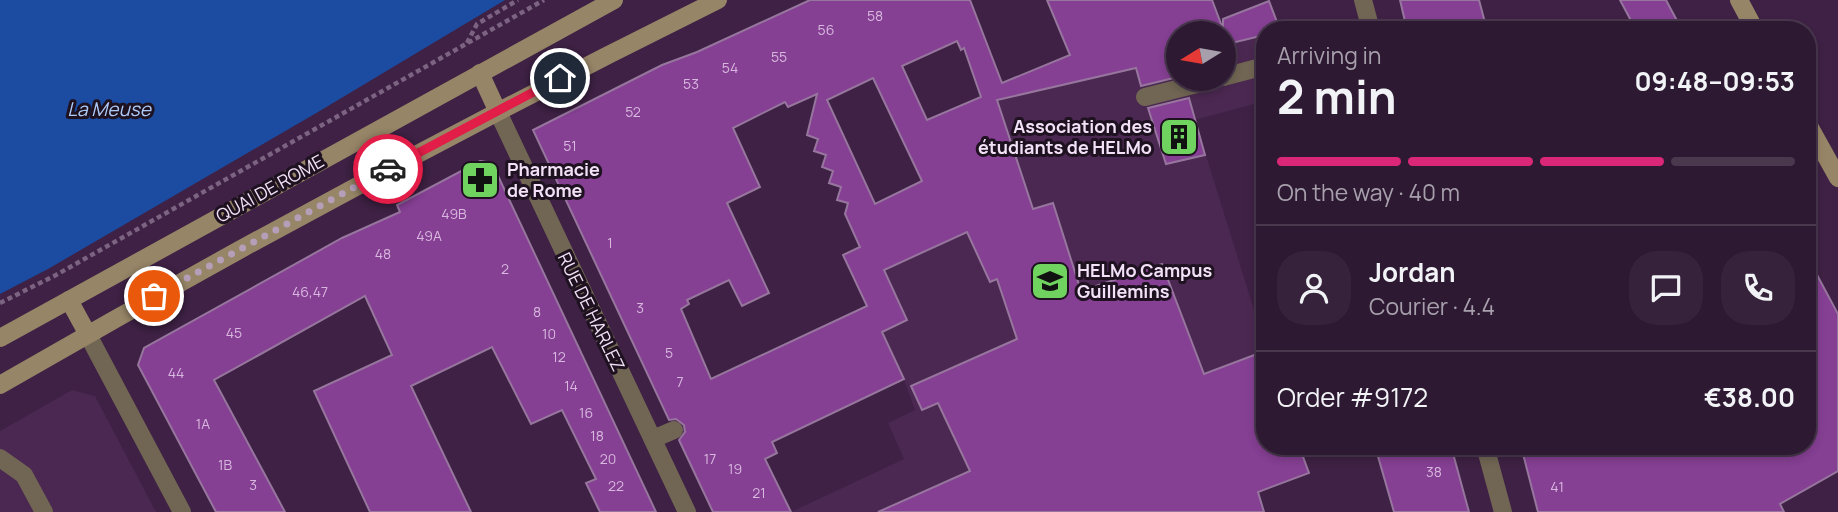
<!DOCTYPE html>
<html lang="en">
<head>
<meta charset="utf-8">
<style>
	body { margin:0; font-family:Manrope,sans-serif; background:#36223b; color:#f1f3f6; height:100vh; display:flex; flex-direction:column; font-size:26px; white-space:nowrap }
	* { box-sizing:border-box; margin:0 }
	p { font-size:23px; color:#a7a0ac }
	.icon { flex:none; width:38px; height:38px; fill:none; stroke:currentColor; stroke-width:2; stroke-linecap:round; stroke-linejoin:round }
	.map { position:relative; flex:1; overflow:hidden }
	.drawer { position:absolute; left:1256px; top:21px; width:560px; height:434px; display:flex; flex-direction:column; background:#2e1933; border-radius:28px; box-shadow:0 4px 10px #0003,0 0 0 2px #49384e }
	.drawer>* { flex:none }
	.needle { width:46px; rotate:259deg }
	.controls { position:absolute; left:1166px; top:21px; display:grid; gap:14px }
	.controls a { display:grid; place-items:center; width:70px; height:70px; border-radius:50%; background:#2e1933; box-shadow:0 4px 10px #0003,0 0 0 2px #49384e; font-size:35px }
	.pin { position:absolute; display:grid; place-items:center; width:60px; height:60px; color:#fff; margin:-30px; border:4px solid #fff; border-radius:50%; box-shadow:0 2px 7px #0007 }
	.courier { position:absolute; display:grid; place-items:center; width:70px; height:70px; margin:-35px; border:5px solid #e11d48; border-radius:50%; background:#fff; color:#222; box-shadow:0 2px 9px #0007 }
	.head em { font-style:normal; font-weight:700 }
	.head div { display:flex; flex-direction:column-reverse }
	.head { display:flex; align-items:center; justify-content:space-between; height:119px; padding:0 21px }
	h1 { font-size:46px; font-weight:700; line-height:52px }
	.bar { display:grid; grid-template-columns:repeat(4,1fr); gap:10px 7px; align-content:center; height:84px; padding:0 21px }
	.bar i { height:9px; border-radius:5px; background:#49384e }
	.bar .selected { background:#db2777 }
	.bar p { grid-column:span 4 }
	.line { display:flex; align-items:center; gap:18px; padding:0 21px; border-top:2px solid #49384e }
	.line div { flex:1 }
	.round { display:grid; place-items:center; flex:none; width:74px; height:74px; border-radius:28px; background:#36223b }
	.map>svg:first-child { display:block }
	.built { fill:#4b2851 }
	.water { fill:#1c4ca2 }
	.building { fill:#853f93; stroke:#97769e; stroke-width:2; fill-rule:evenodd }
	.lines { fill:none; stroke-linecap:round; stroke-linejoin:round }
	.path { stroke:#7c6382; stroke-width:4.5; stroke-dasharray:5 3.5; stroke-linecap:butt }
	.lane { stroke:#716653; stroke-width:18 }
	.street { stroke:#716653; stroke-width:18 }
	.secondary { stroke:#978567; stroke-width:18 }
	.done { stroke:#b49eb8; stroke-width:7; stroke-dasharray:0 12.6 }
	.route { stroke:#e11d48; stroke-width:9 }
	.labels { text-anchor:middle; stroke-width:6; stroke-linejoin:round; paint-order:stroke }
	.number-label { font-size:14px; fill:#d8b8de }
	.poi-label { font-size:18px; font-weight:bold; fill:#f3e1f7; stroke:#1e1120; text-anchor:start }
	.street-label { font-size:18px; fill:#f3e1f7; stroke:#1e1120 }
	.water-label { font-size:19px; font-style:italic; fill:#aecaf7; stroke:#1e1120 }
</style>
</head>
<body>
<div class="map">
<svg width="1838" height="512" viewBox="0 0 1838 512">
	<rect width="100%" height="100%" fill="#3e2144"/>
	<g class="built">
		<path d="M1265,35V101L1195,120L1265,345V446H1299L1309,473L1203,512H791L904,459L888,423L915,410L904,380L790,433L680,442L662,404L866,306L843,255L939,212L997,100L1178,57V79H1223V45Z"/>
		<path d="M72,390L95,396L156,512H0V431Z"/>
	</g>
	<path class="water" d="M0,0H505L318,112L48,269L0,294Z"/>
	<g class="building">
		<path d="M810,0H970L1002,83L1070,55L1047,0H1212L1223,29V19L1269,1L1280,30H1265V35L1223,45V33H1178V77L1141,86L1136,68L997,100L1033,209L1053,203L1081,291L1162,264L1204,374L1265,351V446H1299L1309,473L1258,492L1264,512H878L970,471L938,403L922,410L911,386L1017,339L997,279L990,282L967,232L884,270L907,320L882,332L904,379L772,442L777,453L765,459L791,512H713L679,440L685,432L684,425L676,419L669,420L533,130L662,65L697,52ZM957,41L961,50L964,48L981,97L927,120L902,66ZM873,78L922,181L875,204L827,100ZM817,94L807,135L818,139L814,151L826,155L822,167L833,171L829,183L841,187L837,200L848,203L845,214L860,247L843,255L867,306L711,379L681,309L689,304L687,300L729,280L742,306L769,293L727,203L760,187L733,128L785,102L788,107Z"/>
		<path d="M1400,0H1479L1487,30H1407Z"/>
		<path d="M1620,0H1666L1682,30H1636Z"/>
		<path d="M1189,98L1205,155L1166,164L1148,108Z"/>
		<path d="M480,161L492,163L656,512H600L586,483L596,479L562,410L531,424L492,347L411,386L471,512H370L314,391L392,355L365,296L214,380L285,512H216L138,365L144,348L342,238L400,212L397,205Z"/>
		<path d="M1808,258L1838,314V471L1780,504L1784,512H1538L1521,446H1808Z"/>
		<path d="M1375,446H1451L1469,512H1394Z"/>
	</g>
	<g class="lines">
		<g class="path">
			<path d="M467,43L477,24L518,0"/>
			<path d="M0,303L56,275L544,0"/>
		</g>
		<g class="lane">
			<path d="M1223,77L1265,66"/>
			<path d="M1145,97L1217,79"/>
			<path d="M653,439L674,430"/>
			<path d="M0,458L24,475L44,512"/>
		</g>
		<g class="street">
			<path d="M1363,0L1371,30"/>
			<path d="M497,110L687,512"/>
			<path d="M87,333L182,512"/>
			<path d="M1485,446L1503,512"/>
		</g>
		<g class="secondary">
			<path d="M1739,0L1755,30"/>
			<path d="M480,73L497,110"/>
			<path d="M1808,124L1838,178"/>
			<path d="M69,300L87,333"/>
			<path d="M0,338L614,0"/>
			<path d="M0,385C235,249 474,121 718,0"/>
		</g>
	</g>
	<g class="lines">
		<path class="done" d="M154,296L388,169"/>
		<path class="route" d="M388,169L560,78"/>
	</g>
	<defs>
		<symbol id="building-square" viewBox="-11 -11 22 22"><rect x="-9" y="-9" width="18" height="18" rx="4" fill="#70d35f" stroke="#1e1120"/><path d="M-4-6H4V6H1V3H-1V6H-4ZM-2.5-4.3h1.7v1.8h-1.7ZM.8-4.3h1.7v1.8H.8ZM-2.5-1h1.7V.8h-1.7ZM.8-1h1.7V.8H.8Z" fill="#111"/></symbol>
		<symbol id="pharmacy-square" viewBox="-11 -11 22 22"><rect x="-9" y="-9" width="18" height="18" rx="4" fill="#70d35f" stroke="#1e1120"/><path d="M-2-6h4v4h4v4h-4v4h-4v-4h-4v-4h4Z" fill="#111"/></symbol>
		<symbol id="university-square" viewBox="-11 -11 22 22"><rect x="-9" y="-9" width="18" height="18" rx="4" fill="#70d35f" stroke="#1e1120"/><path d="M0-5L7-2L0 1L-7-2ZM-4 1L0 2.5L4 1V4Q0 6-4 4Z" fill="#111"/></symbol>
	</defs>
	<g fill-rule="evenodd">
		<use href="#building-square" x="1157" y="115" width="44" height="44"/>
		<use href="#pharmacy-square" x="458" y="158" width="44" height="44"/>
		<use href="#university-square" x="1028" y="259" width="44" height="44"/>
	</g>
	<g class="labels">
		<g class="number-label">
			<text x="875" y="21">58</text>
			<text x="826" y="35">56</text>
			<text x="779" y="62">55</text>
			<text x="730" y="73">54</text>
			<text x="691" y="89">53</text>
			<text x="633" y="117">52</text>
			<text x="570" y="151">51</text>
			<text x="454" y="219">49B</text>
			<text x="429" y="241">49A</text>
			<text x="610" y="248">1</text>
			<text x="383" y="259">48</text>
			<text x="505" y="274">2</text>
			<text x="310" y="297">46,47</text>
			<text x="640" y="313">3</text>
			<text x="537" y="317">8</text>
			<text x="234" y="338">45</text>
			<text x="549" y="339">10</text>
			<text x="669" y="358">5</text>
			<text x="559" y="362">12</text>
			<text x="176" y="378">44</text>
			<text x="680" y="387">7</text>
			<text x="571" y="391">14</text>
			<text x="586" y="418">16</text>
			<text x="203" y="429">1A</text>
			<text x="597" y="441">18</text>
			<text x="608" y="464">20</text>
			<text x="710" y="464">17</text>
			<text x="225" y="470">1B</text>
			<text x="735" y="474">19</text>
			<text x="1434" y="477">38</text>
			<text x="253" y="490">3</text>
			<text x="616" y="491">22</text>
			<text x="1557" y="492">41</text>
			<text x="759" y="498">21</text>
		</g>
		<g class="poi-label">
			<text x="1152" y="133" text-anchor="end">Association des<tspan x="1152" dy="21">étudiants de HELMo</tspan></text>
			<text x="507" y="176">Pharmacie<tspan x="507" dy="21">de Rome</tspan></text>
			<text x="1077" y="277">HELMo Campus<tspan x="1077" dy="21">Guillemins</tspan></text>
		</g>
		<g class="street-label">
			<text transform="translate(270 189) rotate(-29)" y="6">QUAI DE ROME</text>
			<text transform="translate(591 312) rotate(64)" y="6">RUE DE HARLEZ</text>
		</g>
		<g class="water-label">
			<text x="109" y="116">La Meuse</text>
		</g>
	</g>
</svg>
<div class="controls">
<a><svg class="needle" viewBox="-14 -14 28 28"><path d="M0-13l5 13h-10z" fill="#e53935"/><path d="M0 13l5-13h-10z" fill="#a7a0ac"/></svg></a>
</div>
<div class="pin" style="left:154px;top:296px;background:#ea580c"><svg class="icon" aria-label="bag" viewBox="0 0 24 24"><path d="M5 8h14l-1 12H6zM9 8a3 3 0 0 1 6 0"/></svg></div>
<div class="pin" style="left:560px;top:78px;background:#1f2937"><svg class="icon" aria-label="home" viewBox="0 0 24 24"><path d="M3 11l9-7 9 7M6 9v11h12V9"/></svg></div>
<div class="courier" style="left:388px;top:169px"><svg class="icon" aria-label="car" viewBox="0 0 24 24"><path d="M5 17H2v-5l4-1 3-4h7l3 4 3 1v5h-3M9 17h6M6 11h13"/><circle cx="7" cy="17" r="2"/><circle cx="17" cy="17" r="2"/></svg></div>
<section class="drawer">
<div class="head"><div><h1>2 min</h1><p>Arriving in</p></div><em>09:48–09:53</em></div>
<div class="bar"><i class="selected"></i><i class="selected"></i><i class="selected"></i><i></i><p>On the way · 40 m</p></div>
<div class="line" style="height:126px"><a class="round"><svg class="icon" aria-label="person" viewBox="0 0 24 24"><circle cx="12" cy="8" r="4"/><path d="M4 21q1-7 8-7t8 7"/></svg></a><div><b>Jordan</b><p>Courier · 4.4</p></div><a class="round"><svg class="icon" aria-label="chat" viewBox="0 0 24 24"><path d="M4 5h16v11H9l-5 4z"/></svg></a><a class="round"><svg class="icon" aria-label="phone" viewBox="0 0 24 24"><path d="M5 4h4l2 5-3 2q2 4 5 5l2-3 5 2v4C11 20 4 13 5 4z"/></svg></a></div>
<div class="line" style="height:91px"><div>Order #9172</div><b>€38.00</b></div>
</section>
</div>
</body>
</html>
